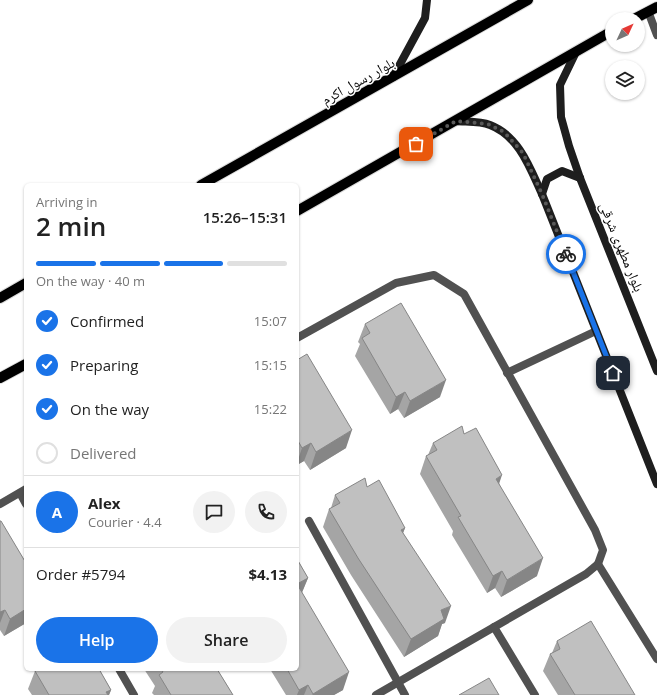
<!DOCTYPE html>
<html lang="en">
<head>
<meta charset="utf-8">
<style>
	body { margin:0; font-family:"Open Sans","Noto Naskh Arabic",sans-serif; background:#f2f2f2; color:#222; height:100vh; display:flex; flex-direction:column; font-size:15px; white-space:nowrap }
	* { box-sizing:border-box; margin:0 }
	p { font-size:13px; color:#767676 }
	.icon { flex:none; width:22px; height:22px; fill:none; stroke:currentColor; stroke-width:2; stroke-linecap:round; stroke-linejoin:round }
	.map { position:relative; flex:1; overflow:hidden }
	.details { position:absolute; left:24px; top:183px; width:275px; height:488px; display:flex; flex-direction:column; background:#fff; border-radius:6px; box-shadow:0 1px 3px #0004 }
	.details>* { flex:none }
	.needle { width:26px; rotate:46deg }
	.fabs { position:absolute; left:605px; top:12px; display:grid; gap:8px }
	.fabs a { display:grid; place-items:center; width:40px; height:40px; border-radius:50%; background:#fff; box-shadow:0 1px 3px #0004; font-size:20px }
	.pin { position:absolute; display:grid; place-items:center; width:34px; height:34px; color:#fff; margin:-17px; border-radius:8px; box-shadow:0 2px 6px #0006 }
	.courier { position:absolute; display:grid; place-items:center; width:40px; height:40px; margin:-20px; border:3px solid #1a73e8; border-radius:50%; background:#fff; color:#222; box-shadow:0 1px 5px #0007 }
	.summary em { font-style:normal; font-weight:600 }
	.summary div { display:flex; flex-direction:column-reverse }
	.summary { display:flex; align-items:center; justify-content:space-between; height:68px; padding:0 12px }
	h1 { font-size:26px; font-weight:600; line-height:30px }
	.bar { display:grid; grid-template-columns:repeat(4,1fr); gap:6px 4px; align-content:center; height:48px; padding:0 12px }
	.bar i { height:5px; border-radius:3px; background:#e0e0e0 }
	.bar .current { background:#1a73e8 }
	.bar p { grid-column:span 4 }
	.line { display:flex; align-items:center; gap:10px; padding:0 12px; border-top:1px solid #e0e0e0 }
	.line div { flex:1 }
	.round { display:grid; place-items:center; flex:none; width:42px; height:42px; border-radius:21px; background:#f2f2f2 }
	ol { padding:0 12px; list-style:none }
	li { display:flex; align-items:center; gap:12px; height:44px }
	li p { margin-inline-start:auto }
	li .icon { padding:4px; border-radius:50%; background:#1a73e8; color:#fff; stroke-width:4 }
	li:last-child { color:#767676 }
	li i { width:22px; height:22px; border:2px solid #e0e0e0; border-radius:50% }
	.action { display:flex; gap:8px; margin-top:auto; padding:8px 12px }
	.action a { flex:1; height:46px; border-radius:24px; background:#1a73e8; color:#fff; font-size:16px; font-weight:600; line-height:46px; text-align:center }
	.action a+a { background:#f2f2f2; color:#222 }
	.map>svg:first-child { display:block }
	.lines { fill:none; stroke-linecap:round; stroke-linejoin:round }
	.primary-casing { stroke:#dbdbdb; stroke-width:12 }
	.service { stroke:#515151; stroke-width:8 }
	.minor { stroke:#515151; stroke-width:8 }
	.secondary { stroke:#1e1e1e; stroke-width:8 }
	.primary { stroke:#000; stroke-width:10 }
	.wall { fill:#a5a5a5 }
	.shaded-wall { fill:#868686 }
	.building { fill:#c0c0c0; stroke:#868686 }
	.done { stroke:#595959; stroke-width:4; stroke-dasharray:0 7.2 }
	.route { stroke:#1a73e8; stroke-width:5 }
	.labels { text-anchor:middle; stroke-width:3; stroke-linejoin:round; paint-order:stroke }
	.street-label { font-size:14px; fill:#000; stroke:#fff }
</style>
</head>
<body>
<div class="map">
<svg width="657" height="695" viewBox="0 0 657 695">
	<rect width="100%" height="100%" fill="#fff"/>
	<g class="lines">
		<defs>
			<g id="primary">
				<path d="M634,19L657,7"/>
				<path d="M201,185L528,0"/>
				<path d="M297,211L612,31"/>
				<path d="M0,298L26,283"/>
				<path d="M0,378L26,364"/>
			</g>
		</defs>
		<use href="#primary" class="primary-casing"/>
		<g class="service">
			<path d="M297,338L396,283L434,275L464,294L595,530L603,550L598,564L586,574L376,695"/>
			<path d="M507,373L596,331"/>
			<path d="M20,493L26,504"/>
			<path d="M0,504L26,489"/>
			<path d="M309,521L405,695"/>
			<path d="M598,564L657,659"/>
			<path d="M494,627L535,695"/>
			<path d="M119,669L134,695"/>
		</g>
		<path class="minor" d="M648,11L657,35"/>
		<g class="secondary">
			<path d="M576,52L560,85L561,117L569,146L580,178L657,371"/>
			<path d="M393,77L425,18L427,0"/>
			<path d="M456,121C466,122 480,121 490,125C519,136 530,168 542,194L657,484"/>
			<path d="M542,194L547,179L562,171L580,178"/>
		</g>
		<use href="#primary" class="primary"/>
	</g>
	<g class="wall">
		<path d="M365,324L440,397L404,418L398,409L390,414L355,356L360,344L358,342Z"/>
		<path d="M297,360L346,448L310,470L304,461L297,465Z"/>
		<path d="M464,434L499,483L537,576L501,597L495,588L487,593L452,535L453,531L420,474L426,456L428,455L433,443Z"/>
		<path d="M367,487L405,528L403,533L445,623L442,624L438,636L404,657L351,575L323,527L329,509L331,508L335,495Z"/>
		<path d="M0,521L26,563V623L4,636L0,630Z"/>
		<path d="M297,559L308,578L302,592L343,690L334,695H286L270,669H297Z"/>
		<path d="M557,641L635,695H558L543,671L550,654L552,653Z"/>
		<path d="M37,669H99L111,690L109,695H32L28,689L35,671Z"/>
		<path d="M144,669H217L233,695H154L152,693L155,686Z"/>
	</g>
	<g class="shaded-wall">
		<path d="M446,380L440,397L404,418L410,401Z"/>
		<path d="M405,392L398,409L390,414L396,397Z"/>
		<path d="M352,430L346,448L310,470L316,452Z"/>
		<path d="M311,443L304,461L297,465V463L302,448Z"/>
		<path d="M502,475L496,493V479Z"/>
		<path d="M405,528L398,545L401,530Z"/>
		<path d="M543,558L537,576L501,597L507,580Z"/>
		<path d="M502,571L495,588L487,593L493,576Z"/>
		<path d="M308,578L301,595L297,584Z"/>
		<path d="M451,606L445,623L442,624L438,636L404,657L411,639L441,610Z"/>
		<path d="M26,609V623L4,636L10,619Z"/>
		<path d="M5,610L0,623V612Z"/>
		<path d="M349,672L343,690L334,695H312L313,694Z"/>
		<path d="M308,685L304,695H297L299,690Z"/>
		<path d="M111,690L109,695H105L106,692Z"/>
	</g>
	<g class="building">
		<path d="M401,303L446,380L410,401L405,392L396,397L362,338L370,333L365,324Z"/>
		<path d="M307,354L352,430L316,452L311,443L302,448L297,439V360Z"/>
		<path d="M462,426L464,434L476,428L502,475L496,479L543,558L507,580L502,571L493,576L458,517L461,516L426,456L437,450L433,443Z"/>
		<path d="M365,478L367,487L379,480L405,528L401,530L451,606L441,610L444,619L411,639L358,558L329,509L340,503L335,495Z"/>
		<path d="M0,521H1L26,563V609L10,619L5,610L0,612Z"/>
		<path d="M297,559L308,578L297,584L349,672L313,694L308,685L299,690L287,669H297Z"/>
		<path d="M591,621L635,695H575L550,654L560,649L557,641Z"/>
		<path d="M38,669H99L111,690L106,692L108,695H49L35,671Z"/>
		<path d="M161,669H217L233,695H171L159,675L163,672Z"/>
		<path d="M489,678L499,695H459Z"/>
	</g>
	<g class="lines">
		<path class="done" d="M416,144L456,121L488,124L504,132L523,153L542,194L566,254"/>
		<path class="route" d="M566,254L613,373"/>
	</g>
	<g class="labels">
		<g class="street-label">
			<text transform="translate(358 81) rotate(-29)" y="5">بلوار رسول اکرم</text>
			<text transform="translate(622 247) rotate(68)" y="5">بلوار مطهری شرقی</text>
		</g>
	</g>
</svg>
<div class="fabs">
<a><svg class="needle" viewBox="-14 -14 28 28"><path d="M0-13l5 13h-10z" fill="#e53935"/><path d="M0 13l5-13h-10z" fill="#767676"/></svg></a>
<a><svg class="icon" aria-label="layers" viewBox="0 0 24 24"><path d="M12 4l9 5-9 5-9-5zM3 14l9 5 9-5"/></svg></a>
</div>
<div class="pin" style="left:416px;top:144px;background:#ea580c"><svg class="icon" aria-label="bag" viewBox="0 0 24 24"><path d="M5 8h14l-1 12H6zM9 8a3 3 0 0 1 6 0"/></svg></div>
<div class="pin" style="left:613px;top:373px;background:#1f2937"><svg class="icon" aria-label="home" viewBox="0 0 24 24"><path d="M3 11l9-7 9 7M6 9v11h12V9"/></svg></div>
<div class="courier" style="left:566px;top:254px"><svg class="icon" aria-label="bike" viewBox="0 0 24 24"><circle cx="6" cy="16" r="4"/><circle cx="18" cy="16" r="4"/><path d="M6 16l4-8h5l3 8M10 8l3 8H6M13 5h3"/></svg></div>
<section class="details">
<div class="summary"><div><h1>2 min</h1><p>Arriving in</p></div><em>15:26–15:31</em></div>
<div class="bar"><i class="current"></i><i class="current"></i><i class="current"></i><i></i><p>On the way · 40 m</p></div>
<ol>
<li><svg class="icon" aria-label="check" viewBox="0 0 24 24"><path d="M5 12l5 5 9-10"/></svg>Confirmed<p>15:07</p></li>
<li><svg class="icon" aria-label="check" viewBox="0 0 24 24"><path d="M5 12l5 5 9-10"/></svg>Preparing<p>15:15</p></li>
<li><svg class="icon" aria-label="check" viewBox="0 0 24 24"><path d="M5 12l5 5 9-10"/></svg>On the way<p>15:22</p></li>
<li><i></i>Delivered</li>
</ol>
<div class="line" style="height:72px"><b class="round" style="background:#1a73e8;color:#fff">A</b><div><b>Alex</b><p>Courier · 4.4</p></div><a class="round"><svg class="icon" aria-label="chat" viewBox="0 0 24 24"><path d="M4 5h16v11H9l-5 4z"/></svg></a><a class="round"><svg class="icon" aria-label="phone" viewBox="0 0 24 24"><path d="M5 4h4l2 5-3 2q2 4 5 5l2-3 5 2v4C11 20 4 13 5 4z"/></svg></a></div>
<div class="line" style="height:52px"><div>Order #5794</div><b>$4.13</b></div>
<div class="action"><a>Help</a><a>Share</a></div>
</section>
</div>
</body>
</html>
